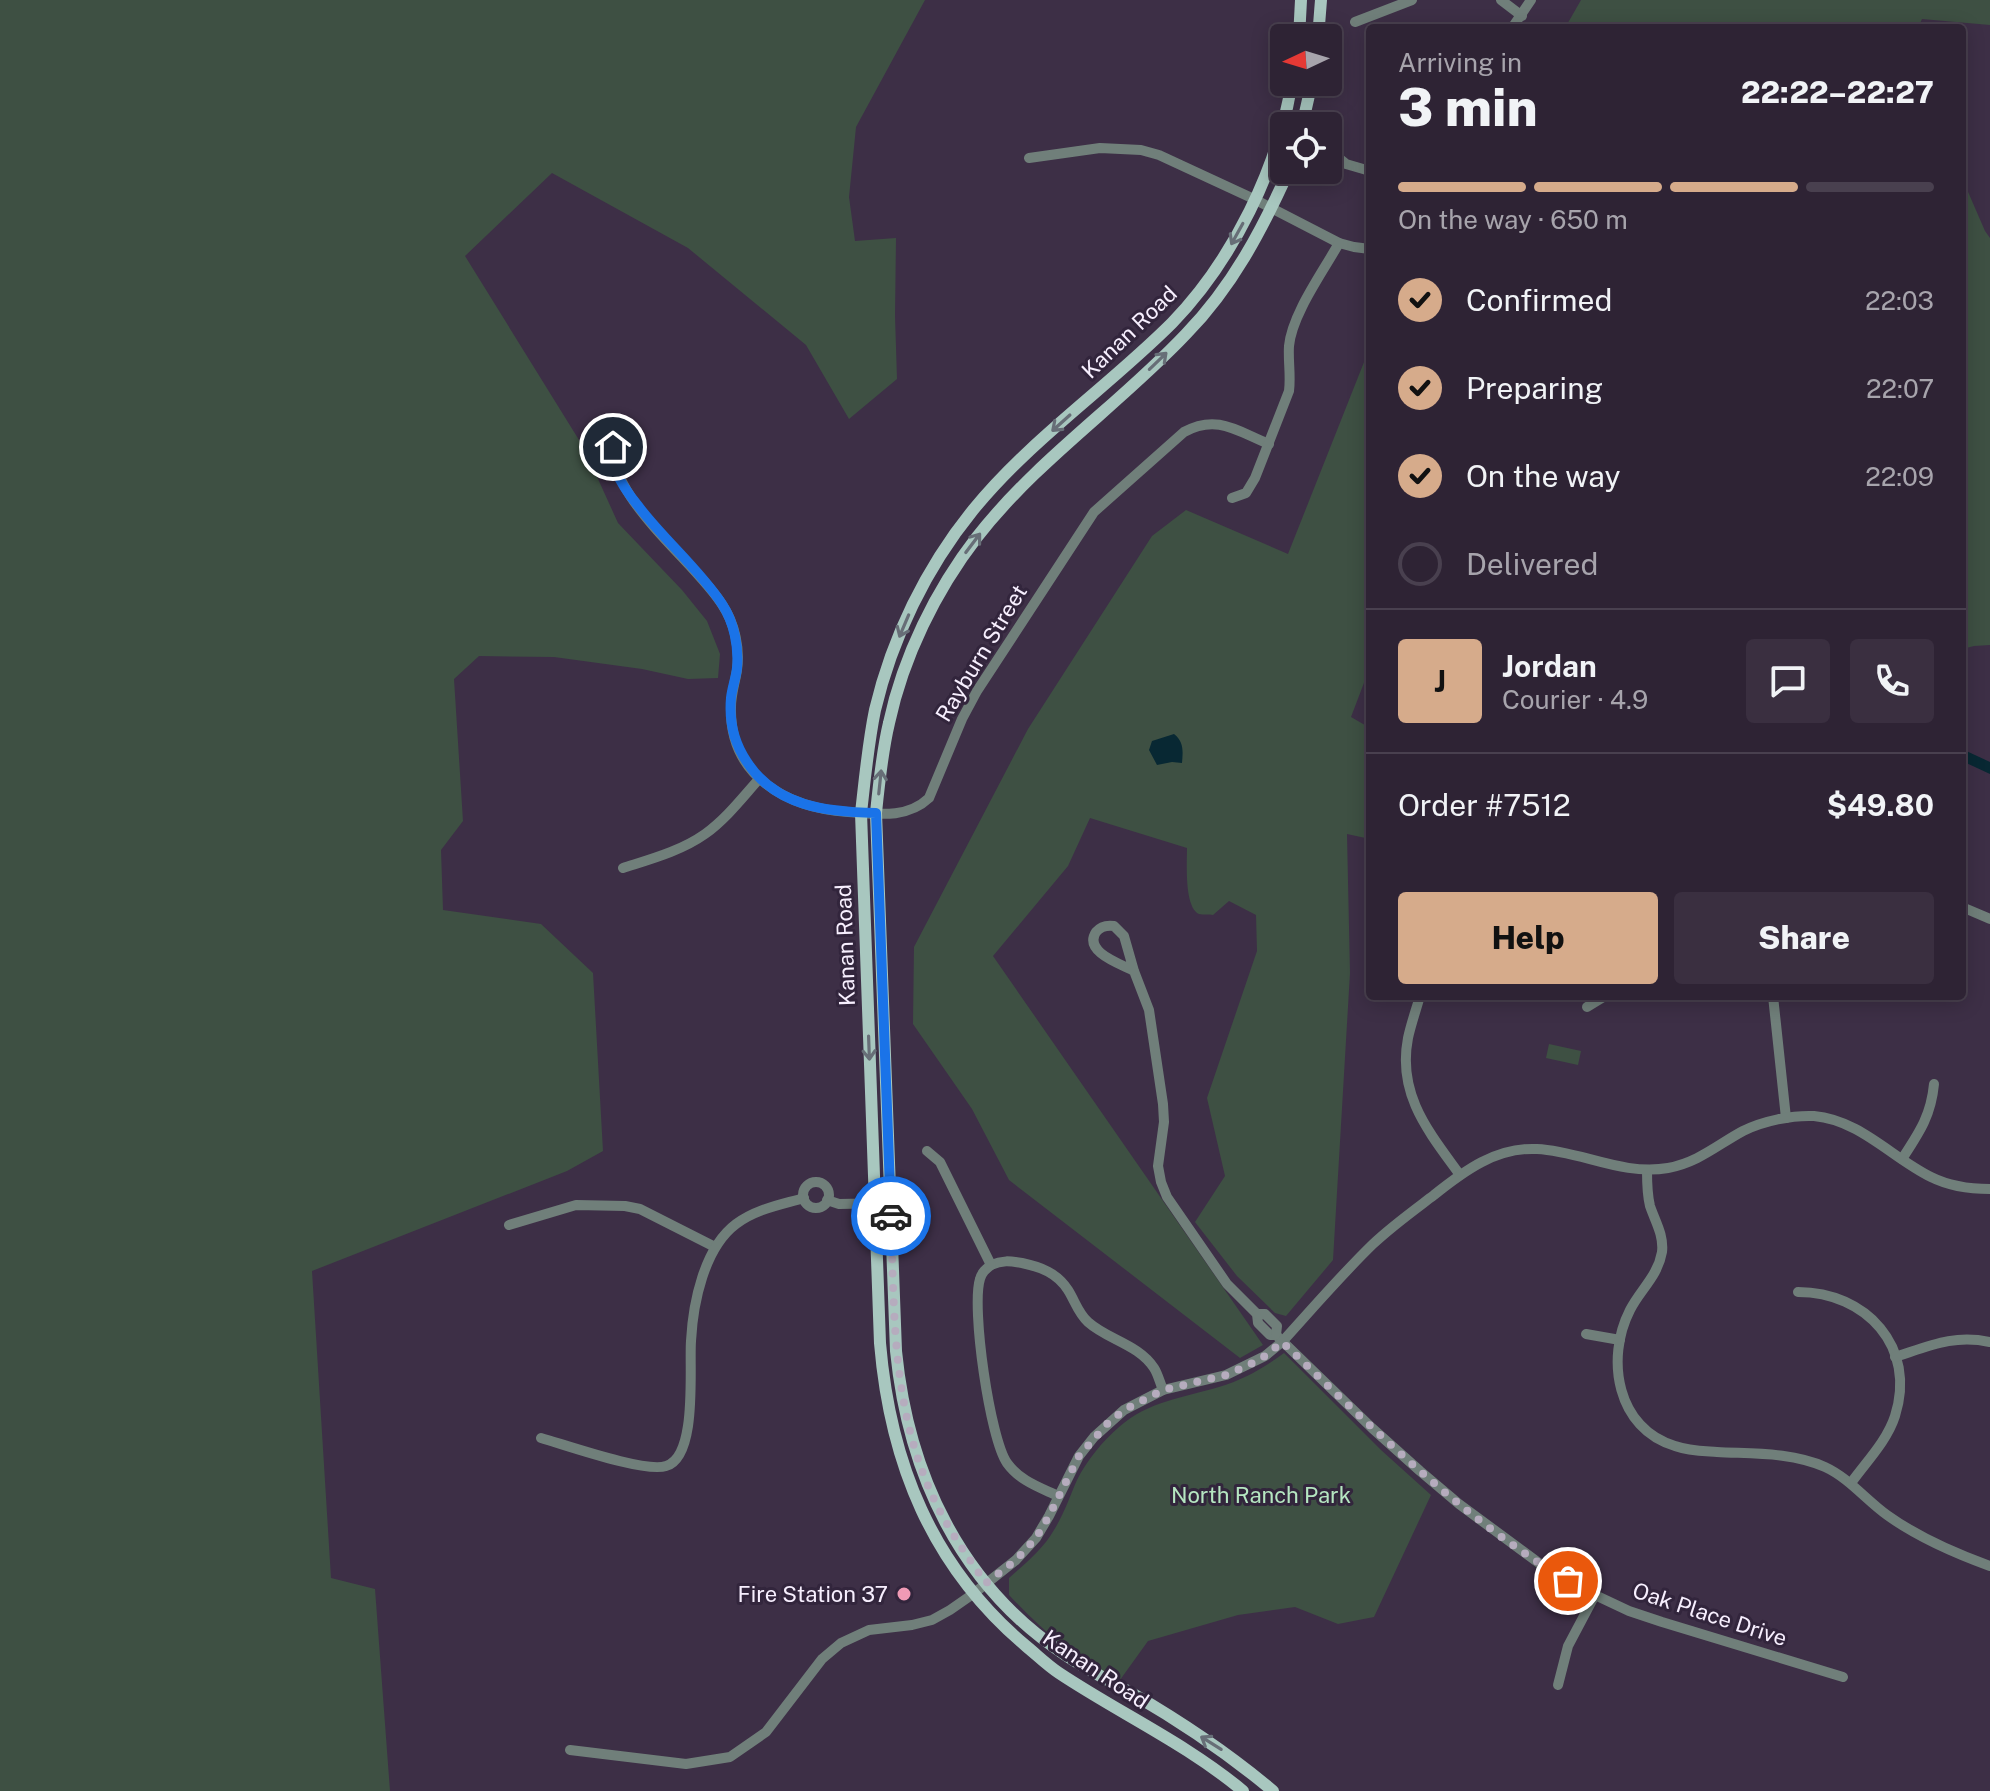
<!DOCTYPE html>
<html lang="en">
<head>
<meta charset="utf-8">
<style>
	body { margin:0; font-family:"Public Sans",sans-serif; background:#3a2f40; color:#f1f3f6; height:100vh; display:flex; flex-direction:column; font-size:30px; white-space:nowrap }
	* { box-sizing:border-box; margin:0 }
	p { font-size:26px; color:#a7a4ac }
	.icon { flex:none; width:44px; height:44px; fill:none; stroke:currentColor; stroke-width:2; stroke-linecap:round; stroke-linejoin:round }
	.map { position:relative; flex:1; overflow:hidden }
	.drawer { position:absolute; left:1366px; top:24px; width:600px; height:976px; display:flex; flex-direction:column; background:#2e2334; border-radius:8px; box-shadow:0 4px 20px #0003,0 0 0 2px #49404f }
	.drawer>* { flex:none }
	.needle { width:52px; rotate:266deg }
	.fabs { position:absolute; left:1270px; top:24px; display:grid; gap:16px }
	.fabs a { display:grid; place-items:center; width:72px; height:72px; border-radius:8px; background:#2e2334; box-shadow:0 4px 20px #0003,0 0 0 2px #49404f; font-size:40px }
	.pin { position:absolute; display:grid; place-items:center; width:68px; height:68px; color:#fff; margin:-34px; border:4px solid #fff; border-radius:50%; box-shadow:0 2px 8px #0007 }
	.courier { position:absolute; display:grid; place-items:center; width:80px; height:80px; margin:-40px; border:6px solid #1a73e8; border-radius:50%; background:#fff; color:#222; box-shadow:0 2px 10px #0007 }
	.overview em { font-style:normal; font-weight:800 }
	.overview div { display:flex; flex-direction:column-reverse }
	.overview { display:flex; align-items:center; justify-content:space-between; height:136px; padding:0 32px }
	h1 { font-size:52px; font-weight:800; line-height:60px }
	.bar { display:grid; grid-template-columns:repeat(4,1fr); gap:12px 8px; align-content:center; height:96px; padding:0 32px }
	.bar i { height:10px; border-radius:6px; background:#49404f }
	.bar .selected { background:#d6ab8b }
	.bar p { grid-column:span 4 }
	.line { display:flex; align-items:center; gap:20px; padding:0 32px; border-top:2px solid #49404f }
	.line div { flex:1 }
	.round { display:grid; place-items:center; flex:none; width:84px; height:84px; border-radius:8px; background:#3a2f40 }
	ol { padding:0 32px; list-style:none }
	li { display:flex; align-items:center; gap:24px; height:88px }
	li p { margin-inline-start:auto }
	li .icon { padding:8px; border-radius:50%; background:#d6ab8b; color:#111; stroke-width:4 }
	li:last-child { color:#a7a4ac }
	li i { width:44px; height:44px; border:4px solid #49404f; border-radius:50% }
	.primary-button { display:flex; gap:16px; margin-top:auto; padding:16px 32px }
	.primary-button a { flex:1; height:92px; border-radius:8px; background:#d6ab8b; color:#111; font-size:32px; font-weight:800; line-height:92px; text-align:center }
	.primary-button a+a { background:#3a2f40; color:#f1f3f6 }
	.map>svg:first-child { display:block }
	.green { fill:#3e5043 }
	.water { fill:#082833 }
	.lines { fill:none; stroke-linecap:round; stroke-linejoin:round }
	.minor { stroke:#707f7a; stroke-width:10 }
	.major { stroke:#a8c7bf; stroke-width:12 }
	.oneway { stroke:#676e77 }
	.done { stroke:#b6acbe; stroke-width:8; stroke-dasharray:0 14.4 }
	.route { stroke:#1a73e8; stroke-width:10 }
	.poi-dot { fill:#f09ab5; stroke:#32253c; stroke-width:3 }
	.labels { text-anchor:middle; stroke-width:6; stroke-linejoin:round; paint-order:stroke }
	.street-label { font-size:22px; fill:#f7effe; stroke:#32253c }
	.park-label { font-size:22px; fill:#b5e6c1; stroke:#32253c }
	.poi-label { font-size:22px; fill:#f7effe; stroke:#32253c; text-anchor:end }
</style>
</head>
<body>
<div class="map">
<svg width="1990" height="1791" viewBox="0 0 1990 1791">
	<rect width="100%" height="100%" fill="#3d2f46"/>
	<g class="green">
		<path d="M0,0H925L856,127L849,197L855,241L896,238L895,316L897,379L849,419L806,345L688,248L552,173L465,256L584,448L618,523L682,590L707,621L720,654L718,678L688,679L642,669L554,657L479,656L454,679L463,821L441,850L443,910L541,924L593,973L603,1151L567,1171L312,1271L331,1578L375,1589L390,1791H0Z"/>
		<path d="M1581,0H1990V25L1922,19L1918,28H1565Z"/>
		<path d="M1962,178L1985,231L1990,238V645L1974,646L1962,649Z"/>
		<path d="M1370,347V667L1351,717L1370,728V839L1347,834L1350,973L1333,1260L1286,1316L1275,1313L1237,1276L1195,1222L1225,1176L1207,1098L1257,951L1256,915L1229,901L1213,915C1209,914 1204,915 1199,914C1184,907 1187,863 1187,848L1090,818L1068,866L993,956L1263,1345L1240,1358L1009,1180L972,1109L913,1024L914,947L1028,729L1152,536L1186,510L1288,554Z"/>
		<path d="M1549,1044L1581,1051L1578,1065L1546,1058Z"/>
		<path d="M1284,1353L1381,1450L1431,1495L1374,1617L1338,1624L1295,1607L1238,1615L1148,1641L1120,1680C1077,1662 1041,1629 1009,1595V1578C1026,1563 1043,1549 1054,1530C1064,1514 1070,1496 1077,1480C1087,1460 1102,1442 1119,1427C1149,1401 1182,1398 1219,1387C1243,1380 1264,1368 1284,1353Z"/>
	</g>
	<g class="water">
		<path d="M1174,734C1184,742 1183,751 1182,763L1172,762L1157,765L1149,750L1152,741Z"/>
		<path d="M1962,749L1990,762V774L1962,761Z"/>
	</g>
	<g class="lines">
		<g class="minor">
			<path d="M1501,0L1522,16"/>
			<path d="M1355,22L1412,0"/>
			<path d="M1512,28L1531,0"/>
			<path d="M1330,151L1346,164L1370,171"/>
			<path d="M1029,158L1100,148L1141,150L1159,155L1254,199L1339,243L1354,247L1370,249"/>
			<path d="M616,437C598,492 697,562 723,606C735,624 740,649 737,670C735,683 731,694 731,707C729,776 787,808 848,812C877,814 907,819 929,798L962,719L977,691L1094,512L1184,432C1217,414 1237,431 1269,444"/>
			<path d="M1232,498L1246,493L1255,478L1289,391C1291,376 1288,361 1289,346C1292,314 1323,272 1339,243"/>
			<path d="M623,868C651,859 681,851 705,834C726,819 742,798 759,779"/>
			<path d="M1962,907L1990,919"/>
			<path d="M1134,971C1121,964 1083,952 1096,932C1101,926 1107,925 1114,926L1124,936L1134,971L1149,1010L1163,1104L1164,1122L1158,1166L1161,1182L1167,1197L1227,1284L1257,1314L1258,1323L1270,1335H1276L1372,1428L1420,1471L1459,1504L1543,1566L1595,1595L1629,1611L1662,1622L1843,1677"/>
			<path d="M1420,996C1416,1010 1411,1024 1408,1038C1397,1095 1429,1132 1460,1175"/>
			<path d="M1773,996L1786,1118"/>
			<path d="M1587,1007L1605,996"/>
			<path d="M927,1151L940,1162L991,1265C1002,1260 1010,1261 1022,1263C1041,1267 1057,1273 1068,1290C1075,1301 1078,1313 1088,1322C1108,1340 1138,1344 1154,1368C1158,1374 1160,1383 1163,1390"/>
			<path d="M1902,1159C1919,1133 1931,1116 1934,1084"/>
			<path d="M1647,1170C1647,1182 1647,1194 1650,1206C1655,1221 1664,1235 1662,1252C1658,1276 1640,1290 1630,1310C1605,1359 1617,1429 1675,1446C1689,1451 1703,1451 1717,1452C1753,1454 1791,1452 1825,1467C1849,1478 1866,1500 1887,1515C1919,1538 1954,1553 1990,1566"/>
			<circle cx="816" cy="1195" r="13"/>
			<path d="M827,1200L839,1204L891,1203"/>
			<path d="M509,1225L576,1205L625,1206L640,1209L715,1247"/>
			<path d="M991,1265C986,1269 982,1272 980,1279C971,1307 990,1439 1007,1463C1020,1481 1039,1487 1058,1496"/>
			<path d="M1798,1292C1866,1292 1917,1347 1895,1416C1887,1441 1866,1462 1851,1483"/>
			<path d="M1257,1314H1265L1277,1326L1276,1335"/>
			<path d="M1586,1334L1620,1340"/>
			<path d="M1895,1357C1929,1346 1954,1334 1990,1342"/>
			<path d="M541,1438C566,1445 645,1473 666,1466C698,1457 689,1367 691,1341C693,1303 704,1248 736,1224C756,1209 780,1205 804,1198"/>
			<path d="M1558,1685L1568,1646L1595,1595"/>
			<path d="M570,1750L686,1764L730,1757L766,1732L822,1659L841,1643L869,1630L912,1625L932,1620L950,1610L973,1594L1016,1560L1036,1538L1049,1516L1079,1456L1094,1437L1124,1410L1163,1390L1226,1375L1265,1356L1282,1342C1312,1309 1341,1275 1373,1244C1392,1226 1413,1211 1434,1195C1464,1171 1496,1147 1537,1149C1581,1151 1622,1176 1668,1168C1699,1162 1717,1145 1743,1131C1763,1121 1792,1115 1814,1116C1860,1120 1892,1158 1931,1177C1949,1186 1970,1189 1990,1189"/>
		</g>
		<g class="major">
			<path d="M1299,38L1301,0"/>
			<path d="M1318,38L1321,0"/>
			<path d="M1302,126L1312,82"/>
			<path d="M1243,1791C1187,1744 1119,1713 1059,1673C1047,1665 1037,1655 1026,1646C932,1567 890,1463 880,1343L861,813C865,778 868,744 875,710C892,638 926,568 973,510C1031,439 1108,387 1172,323C1233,260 1278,168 1292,82"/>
			<path d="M1273,1791C1229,1754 1183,1723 1133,1694C1110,1681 1086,1669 1064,1654C960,1585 908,1473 896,1351L876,813C879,783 882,752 889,723C903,657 936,590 977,537C1037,460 1119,405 1186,334C1232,287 1262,230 1289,170"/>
		</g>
	</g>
	<defs><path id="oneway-shaft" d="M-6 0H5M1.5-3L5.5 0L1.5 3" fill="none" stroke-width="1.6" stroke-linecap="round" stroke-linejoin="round" transform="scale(2)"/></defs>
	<g class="oneway">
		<use href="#oneway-shaft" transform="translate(1237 234) rotate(119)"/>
		<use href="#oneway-shaft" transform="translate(1158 361) rotate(-44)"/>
		<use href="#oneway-shaft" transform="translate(1061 423) rotate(138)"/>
		<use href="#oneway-shaft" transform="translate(973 543) rotate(-53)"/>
		<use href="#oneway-shaft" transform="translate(904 626) rotate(113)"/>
		<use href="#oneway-shaft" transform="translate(880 782) rotate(-84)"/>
		<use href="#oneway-shaft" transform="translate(869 1048) rotate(88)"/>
		<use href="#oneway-shaft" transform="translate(1211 1743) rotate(-148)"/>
	</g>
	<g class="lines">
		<path class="done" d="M891,1216C894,1308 892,1402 929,1488C943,1522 965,1553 986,1583L1016,1560L1036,1538L1049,1516L1079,1456L1108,1423L1124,1410L1163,1390L1226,1375L1249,1365L1265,1356L1282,1342C1372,1427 1460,1517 1568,1581"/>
		<path class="route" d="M613,447C614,454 614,463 616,471C621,484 630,496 639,507C664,540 699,569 722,604C734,622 739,647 737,668C736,678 732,688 731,698C729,721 734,743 747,762C776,807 828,812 876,813L891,1216"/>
	</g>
	<circle class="poi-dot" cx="904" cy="1594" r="8"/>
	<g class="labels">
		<g class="street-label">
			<text transform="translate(1129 332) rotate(-44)" y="8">Kanan Road</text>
			<text transform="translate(981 653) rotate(-59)" y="8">Rayburn Street</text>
			<text transform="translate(845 945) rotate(-92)" y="8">Kanan Road</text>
			<text transform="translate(1710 1614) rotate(18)" y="8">Oak Place Drive</text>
			<text transform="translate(1096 1669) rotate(34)" y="8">Kanan Road</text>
		</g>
		<g class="park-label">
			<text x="1261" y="1503">North Ranch Park</text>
		</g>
		<g class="poi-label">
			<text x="888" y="1602">Fire Station 37</text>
		</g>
	</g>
</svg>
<div class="fabs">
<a><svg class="needle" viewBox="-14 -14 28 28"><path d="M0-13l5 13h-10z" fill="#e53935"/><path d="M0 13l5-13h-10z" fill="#a7a4ac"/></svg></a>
<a><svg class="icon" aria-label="locate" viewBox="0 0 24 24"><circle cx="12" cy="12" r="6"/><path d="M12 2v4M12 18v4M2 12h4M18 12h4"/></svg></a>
</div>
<div class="pin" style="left:1568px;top:1581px;background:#ea580c"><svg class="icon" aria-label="bag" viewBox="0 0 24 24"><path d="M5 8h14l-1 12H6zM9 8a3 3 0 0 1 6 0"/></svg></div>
<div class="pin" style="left:613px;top:447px;background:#1f2937"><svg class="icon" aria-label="home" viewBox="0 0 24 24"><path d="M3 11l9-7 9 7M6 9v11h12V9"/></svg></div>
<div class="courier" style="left:891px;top:1216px"><svg class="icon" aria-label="car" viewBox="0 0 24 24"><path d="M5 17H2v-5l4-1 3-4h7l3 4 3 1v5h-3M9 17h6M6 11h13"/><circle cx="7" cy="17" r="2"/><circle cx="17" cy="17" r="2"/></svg></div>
<section class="drawer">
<div class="overview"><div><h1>3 min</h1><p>Arriving in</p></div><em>22:22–22:27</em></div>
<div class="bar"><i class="selected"></i><i class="selected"></i><i class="selected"></i><i></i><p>On the way · 650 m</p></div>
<ol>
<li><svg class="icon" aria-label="check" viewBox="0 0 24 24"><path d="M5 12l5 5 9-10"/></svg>Confirmed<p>22:03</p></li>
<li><svg class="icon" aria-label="check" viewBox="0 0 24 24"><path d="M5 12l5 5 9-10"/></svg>Preparing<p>22:07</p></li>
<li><svg class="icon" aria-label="check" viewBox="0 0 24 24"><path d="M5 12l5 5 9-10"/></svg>On the way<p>22:09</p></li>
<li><i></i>Delivered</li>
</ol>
<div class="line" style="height:144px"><b class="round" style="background:#d6ab8b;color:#111">J</b><div><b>Jordan</b><p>Courier · 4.9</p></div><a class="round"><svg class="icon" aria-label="chat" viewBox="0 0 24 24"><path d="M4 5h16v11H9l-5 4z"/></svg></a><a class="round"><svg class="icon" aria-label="phone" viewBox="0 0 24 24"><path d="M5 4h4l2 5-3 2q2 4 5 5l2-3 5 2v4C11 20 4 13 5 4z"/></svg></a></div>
<div class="line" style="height:104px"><div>Order #7512</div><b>$49.80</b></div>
<div class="primary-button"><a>Help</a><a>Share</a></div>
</section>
</div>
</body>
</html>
